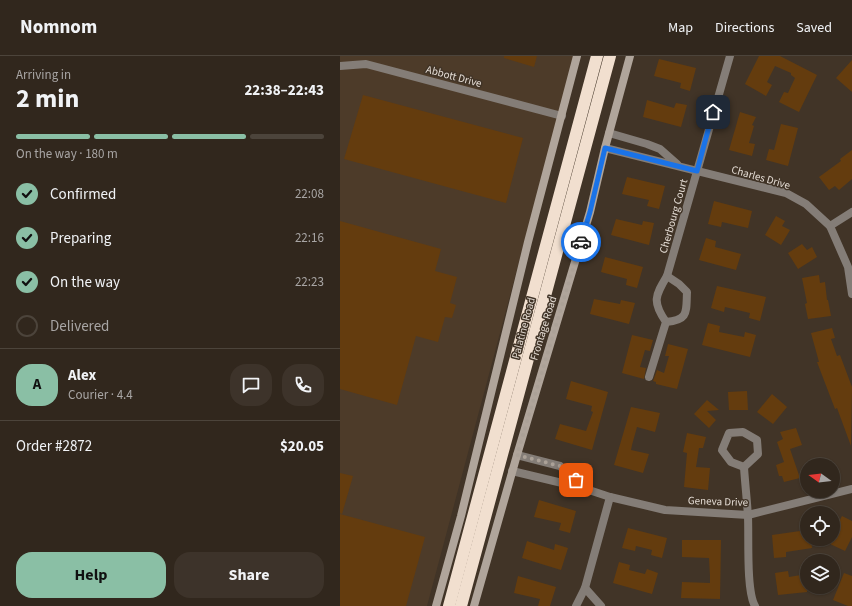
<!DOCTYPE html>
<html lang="en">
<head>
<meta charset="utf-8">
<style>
	body { margin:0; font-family:"Source Sans 3",sans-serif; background:#3d332a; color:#f1f3f6; height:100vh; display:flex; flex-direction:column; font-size:15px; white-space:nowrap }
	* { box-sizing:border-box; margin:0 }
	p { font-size:13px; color:#a8a5a4 }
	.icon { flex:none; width:22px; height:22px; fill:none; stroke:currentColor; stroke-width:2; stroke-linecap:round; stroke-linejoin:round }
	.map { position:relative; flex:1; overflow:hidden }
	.panel { display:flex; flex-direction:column; background:#31271d; width:340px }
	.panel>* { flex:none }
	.needle { width:26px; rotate:285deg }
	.controls { position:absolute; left:460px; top:402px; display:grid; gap:8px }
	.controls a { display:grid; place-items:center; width:40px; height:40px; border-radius:50%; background:#31271d; box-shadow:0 1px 3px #0004,0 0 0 1px #4c443b; font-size:20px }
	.pin { position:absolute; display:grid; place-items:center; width:34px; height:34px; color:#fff; margin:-17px; border-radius:8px; box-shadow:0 2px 6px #0006 }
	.courier { position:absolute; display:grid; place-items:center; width:40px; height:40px; margin:-20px; border:3px solid #1a73e8; border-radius:50%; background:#fff; color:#222; box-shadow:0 1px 5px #0007 }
	.summary em { font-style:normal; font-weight:700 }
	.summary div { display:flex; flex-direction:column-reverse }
	.summary { display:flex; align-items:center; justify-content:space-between; height:68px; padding:0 16px }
	h1 { font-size:26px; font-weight:700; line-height:30px }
	.bar { display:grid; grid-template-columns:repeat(4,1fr); gap:6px 4px; align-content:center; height:48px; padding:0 16px }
	.bar i { height:5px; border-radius:3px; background:#4c443b }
	.bar .current { background:#8abfa5 }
	.bar p { grid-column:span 4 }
	.line { display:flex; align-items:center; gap:10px; padding:0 16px; border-top:1px solid #4c443b }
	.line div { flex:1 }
	.round { display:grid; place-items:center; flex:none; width:42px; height:42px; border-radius:16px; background:#3d332a }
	ol { padding:0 16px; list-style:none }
	li { display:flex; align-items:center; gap:12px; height:44px }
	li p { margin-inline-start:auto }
	li .icon { padding:4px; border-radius:50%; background:#8abfa5; color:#111; stroke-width:4 }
	li:last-child { color:#a8a5a4 }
	li i { width:22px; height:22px; border:2px solid #4c443b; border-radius:50% }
	.action { display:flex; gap:8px; margin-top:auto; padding:8px 16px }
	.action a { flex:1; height:46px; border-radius:16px; background:#8abfa5; color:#111; font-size:16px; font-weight:700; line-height:46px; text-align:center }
	.action a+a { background:#3d332a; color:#f1f3f6 }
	header { display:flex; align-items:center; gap:24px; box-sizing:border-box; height:56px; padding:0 20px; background:#31271d; border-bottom:1px solid #4c443b }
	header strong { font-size:19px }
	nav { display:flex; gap:22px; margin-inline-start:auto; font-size:14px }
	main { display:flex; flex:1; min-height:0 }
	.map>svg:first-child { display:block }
	.built { fill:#4d3b29 }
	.building { fill:#643c0e }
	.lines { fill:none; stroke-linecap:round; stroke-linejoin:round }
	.street { stroke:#847d77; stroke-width:8 }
	.secondary { stroke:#b0a59b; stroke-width:8 }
	.highway { stroke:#f1dfcf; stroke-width:12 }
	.done { stroke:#aba197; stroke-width:4; stroke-dasharray:0 7.2 }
	.route { stroke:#1a73e8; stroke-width:5 }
	.labels { text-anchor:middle; stroke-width:3; stroke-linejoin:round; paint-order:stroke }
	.street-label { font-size:11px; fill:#e4dcd4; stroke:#413427 }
</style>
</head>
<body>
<header>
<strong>Nomnom</strong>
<nav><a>Map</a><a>Directions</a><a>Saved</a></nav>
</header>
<main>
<section class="panel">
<div class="summary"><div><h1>2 min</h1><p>Arriving in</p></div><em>22:38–22:43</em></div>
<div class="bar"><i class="current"></i><i class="current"></i><i class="current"></i><i></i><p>On the way · 180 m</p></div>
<ol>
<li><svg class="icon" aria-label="check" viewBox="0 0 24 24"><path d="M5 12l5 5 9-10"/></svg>Confirmed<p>22:08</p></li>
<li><svg class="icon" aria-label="check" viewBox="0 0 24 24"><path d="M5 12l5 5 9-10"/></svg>Preparing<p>22:16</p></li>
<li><svg class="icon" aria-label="check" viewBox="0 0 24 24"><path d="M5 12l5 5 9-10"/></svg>On the way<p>22:23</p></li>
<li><i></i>Delivered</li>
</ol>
<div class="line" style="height:72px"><b class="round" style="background:#8abfa5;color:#111">A</b><div><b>Alex</b><p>Courier · 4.4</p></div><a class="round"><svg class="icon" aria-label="chat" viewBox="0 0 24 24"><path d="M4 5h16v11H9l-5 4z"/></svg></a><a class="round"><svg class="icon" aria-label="phone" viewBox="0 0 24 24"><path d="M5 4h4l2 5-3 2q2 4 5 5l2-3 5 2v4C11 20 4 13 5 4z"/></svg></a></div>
<div class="line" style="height:52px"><div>Order #2872</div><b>$20.05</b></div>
<div class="action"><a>Help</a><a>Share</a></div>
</section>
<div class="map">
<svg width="512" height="550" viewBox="0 0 512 550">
	<rect width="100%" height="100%" fill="#413427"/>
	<path class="built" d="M0,0H234L87,550H0Z"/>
	<g class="building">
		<path d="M164,0H197L194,11L164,2Z"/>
		<path d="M419,0H440L477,19L459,56L439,46L444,36L448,37L455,22L451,19V17L435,10L427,26L432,29L426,40L405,28Z"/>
		<path d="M319,3L356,12L350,35L340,32L341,27L314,20Z"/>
		<path d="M512,4V36L496,22Z"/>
		<path d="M23,39L183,82L166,147L4,103Z"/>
		<path d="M307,44L334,52L336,47L347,49L341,71L303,61Z"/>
		<path d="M400,56L416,61L412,69L414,70L409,87L415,88L412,100L389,94Z"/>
		<path d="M441,68L458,72L448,110L426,104L429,93L434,94Z"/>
		<path d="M512,94V123L499,134L495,130L489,134L479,121L501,105L500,103Z"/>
		<path d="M287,121L325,130L319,153L307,150L309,144L282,138Z"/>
		<path d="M374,145L412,155L408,172L382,166L381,171L368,168Z"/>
		<path d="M436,160L445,165L442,170L450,174L441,189L425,179Z"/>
		<path d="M276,163L302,169L303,165L314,167L309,189L271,179Z"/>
		<path d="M0,165L101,193L95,215L117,221L110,247L116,249L112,262L105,261L98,286L76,280L57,349L0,333Z"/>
		<path d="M366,182L376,185L375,191L401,198L396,214L359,204Z"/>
		<path d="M462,188L467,194L472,191L477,201L458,213L448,197Z"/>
		<path d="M265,201L303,211L297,232L286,229L287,223L261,216Z"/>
		<path d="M479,219L480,227L485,226L487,244H488L491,260L468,263L465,248L467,247L462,222Z"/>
		<path d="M377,230L426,241L420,265L409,262L410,257L385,251L384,256L371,252Z"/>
		<path d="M254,243L280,248L281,244L295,247L289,268L250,258Z"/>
		<path d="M368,267L380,270L379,276L404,281L405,276L416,279L410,301L362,289Z"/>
		<path d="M492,272L495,282L491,283L497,300L500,299L512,331L511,390L497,352L495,353L477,306H479L471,277Z"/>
		<path d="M292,279L313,284L310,295L305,294L300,311L306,312L304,323L282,317Z"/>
		<path d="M328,288L348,293L337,333L316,328V326L313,325L317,314L324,317L329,300H325Z"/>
		<path d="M231,325L268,336L252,394L215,383L220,368L246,375L253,356L251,355L252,350L226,343Z"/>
		<path d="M407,335L408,354H389L388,336Z"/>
		<path d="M432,338L447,351L433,368L417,356Z"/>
		<path d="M367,344L379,354L367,355L376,364L369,372L354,358Z"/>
		<path d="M291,351L320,357L315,376L297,371L292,389L291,394L309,398L303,417L274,409Z"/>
		<path d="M456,372L462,389L450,393L460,422L444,426L442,420H439L436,409L444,406L437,386L443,383L440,376Z"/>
		<path d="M347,377L366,381L363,392H359L356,411L370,412L368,434L344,431L347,397L343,396Z"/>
		<path d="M0,417L13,420L2,458L0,457Z"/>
		<path d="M199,444L236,455L230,477L219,474L221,467L194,461Z"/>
		<path d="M0,458L85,481L66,550H0Z"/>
		<path d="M502,460L512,465V481L505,495L488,487L490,483H493V478Z"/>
		<path d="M288,472L327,482L322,502L311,499L312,494L296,490L295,495L282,492Z"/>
		<path d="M467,474V483H471L472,492L446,496V501L434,502L432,479Z"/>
		<path d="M342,484H381L380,543L341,542L342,526L370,527V520L369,502L342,501Z"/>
		<path d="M187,485L214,494L215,488L228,492L221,514L182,502Z"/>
		<path d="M279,506L290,509L289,514L305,518L307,513L318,517L312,538L273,527Z"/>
		<path d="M448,515L449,521L467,518V536L438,539L435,517Z"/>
		<path d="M504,517L512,520V550H508L493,544Z"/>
		<path d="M178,520L216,531L210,550H198L200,543L174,537Z"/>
	</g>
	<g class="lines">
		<g class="street">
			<path d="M0,10L26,8L222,60"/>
			<path d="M269,77L307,88L320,93L337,108"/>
			<path d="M265,92L446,137L466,148L490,170L508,211L512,238"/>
			<path d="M490,170L512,156"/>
			<path d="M326,266C349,264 346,256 347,236L339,228L327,220"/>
			<path d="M309,321L326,266C312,246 315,240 327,220L390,0"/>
			<path d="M403,376L417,384L418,398L404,411L391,406L382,394L389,377Z"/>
			<path d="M177,399L220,410L243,431"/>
			<path d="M404,411C405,427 407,444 408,461C409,480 406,535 415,550"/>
			<path d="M172,415L243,432L270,441L325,454L408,459L512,433"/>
			<path d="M245,532L261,550"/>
			<path d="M236,550L245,532L270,441"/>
		</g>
		<g class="secondary">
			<path d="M96,550L121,460L188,186L237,0"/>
			<path d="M134,550L177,399L250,156L265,92L290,0"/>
		</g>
		<g class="highway">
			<path d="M109,550L257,0"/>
			<path d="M121,550L270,0"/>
		</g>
	</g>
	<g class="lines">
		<path class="done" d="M236,424L220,410L177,399L241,186"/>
		<path class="route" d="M241,186L250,156L265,92L357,115L373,56"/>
	</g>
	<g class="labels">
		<g class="street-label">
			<text transform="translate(114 20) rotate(15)" y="4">Abbott Drive</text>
			<text transform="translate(421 121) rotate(16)" y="4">Charles Drive</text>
			<text transform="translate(333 160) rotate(-74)" y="4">Cherbourg Court</text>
			<text transform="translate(183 272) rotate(-75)" y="4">Palatine Road</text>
			<text transform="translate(203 272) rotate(-73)" y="4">Frontage Road</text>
			<text transform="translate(378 445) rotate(2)" y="4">Geneva Drive</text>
		</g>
	</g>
</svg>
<div class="controls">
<a><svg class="needle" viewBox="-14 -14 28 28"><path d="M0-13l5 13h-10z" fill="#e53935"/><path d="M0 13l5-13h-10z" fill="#a8a5a4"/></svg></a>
<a><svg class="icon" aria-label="locate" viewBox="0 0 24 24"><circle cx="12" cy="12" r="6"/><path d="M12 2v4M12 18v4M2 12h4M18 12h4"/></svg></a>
<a><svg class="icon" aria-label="layers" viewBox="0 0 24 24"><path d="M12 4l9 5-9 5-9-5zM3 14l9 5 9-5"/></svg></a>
</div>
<div class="pin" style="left:236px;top:424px;background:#ea580c"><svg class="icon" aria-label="bag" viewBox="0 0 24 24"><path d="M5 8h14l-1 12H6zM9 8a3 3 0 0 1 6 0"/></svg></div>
<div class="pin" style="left:373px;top:56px;background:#1f2937"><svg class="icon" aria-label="home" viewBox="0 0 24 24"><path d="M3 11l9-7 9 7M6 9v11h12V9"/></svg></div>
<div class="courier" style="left:241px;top:186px"><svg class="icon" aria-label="car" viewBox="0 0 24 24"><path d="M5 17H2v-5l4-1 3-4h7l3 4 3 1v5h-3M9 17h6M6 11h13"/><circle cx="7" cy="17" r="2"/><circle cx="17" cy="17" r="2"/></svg></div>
</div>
</main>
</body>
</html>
